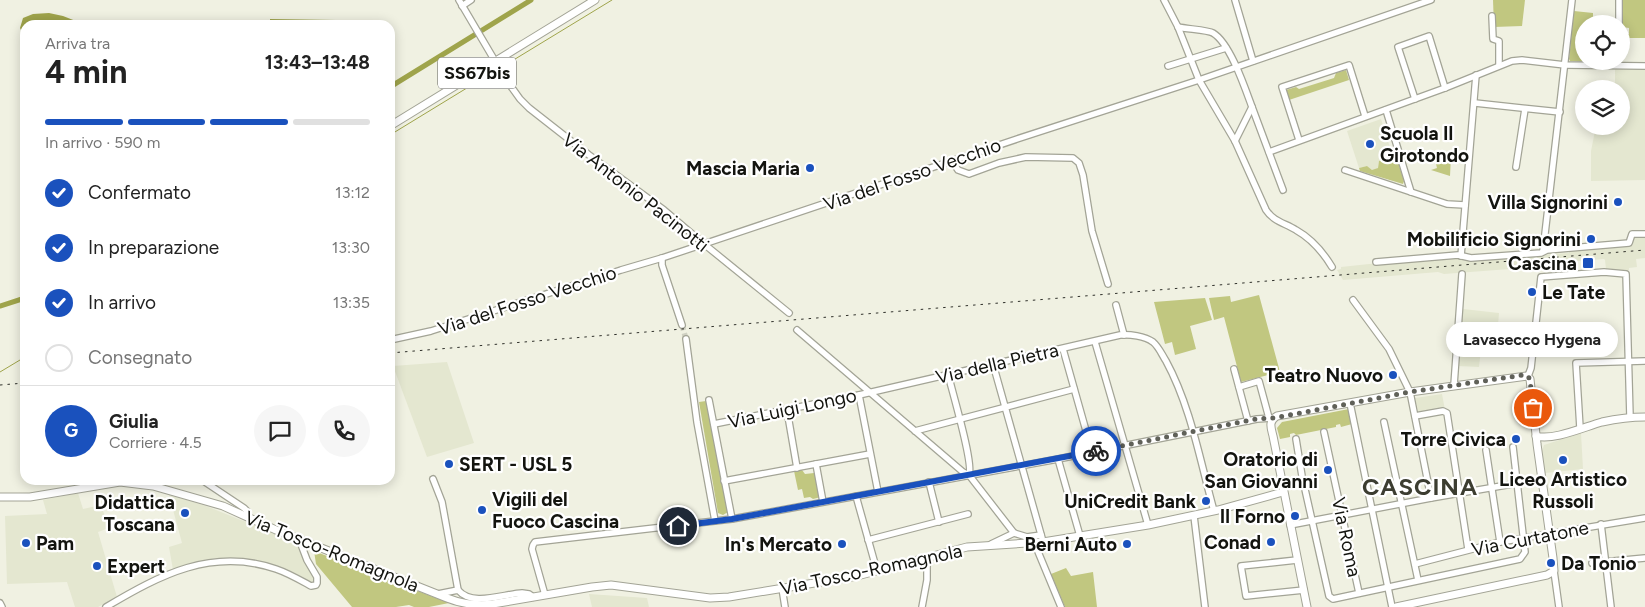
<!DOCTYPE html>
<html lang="it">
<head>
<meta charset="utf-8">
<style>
	body { margin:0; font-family:Figtree,sans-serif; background:#f6f6f6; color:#222; height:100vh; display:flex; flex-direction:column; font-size:19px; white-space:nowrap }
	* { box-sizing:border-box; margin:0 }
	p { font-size:16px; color:#767676 }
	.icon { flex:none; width:28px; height:28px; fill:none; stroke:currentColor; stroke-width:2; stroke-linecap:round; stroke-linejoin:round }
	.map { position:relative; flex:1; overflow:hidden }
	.details { position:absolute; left:20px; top:20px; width:375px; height:465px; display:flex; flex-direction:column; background:#fff; border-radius:15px; box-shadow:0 2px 12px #0003 }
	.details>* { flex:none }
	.tools { position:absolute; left:1575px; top:15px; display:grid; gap:10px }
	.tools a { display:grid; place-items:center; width:55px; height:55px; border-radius:50%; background:#fff; box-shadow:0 2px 12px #0003; font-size:25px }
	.pin { position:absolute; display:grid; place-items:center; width:42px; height:42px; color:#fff; margin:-21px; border:2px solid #fff; border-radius:50%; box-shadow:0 1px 5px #0007 }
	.courier { position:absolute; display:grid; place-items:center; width:50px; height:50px; margin:-25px; border:4px solid #1a51bd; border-radius:50%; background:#fff; color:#222; box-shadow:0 1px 6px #0007 }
	.bubble { position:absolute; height:35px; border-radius:18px; background:#fff; box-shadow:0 2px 12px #0003; font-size:16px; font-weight:700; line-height:35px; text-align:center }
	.head em { font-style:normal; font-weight:700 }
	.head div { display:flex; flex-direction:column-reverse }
	.head { display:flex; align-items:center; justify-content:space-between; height:85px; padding:0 25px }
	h1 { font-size:32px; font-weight:700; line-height:38px }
	.bar { display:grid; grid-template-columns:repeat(4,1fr); gap:8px 5px; align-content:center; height:60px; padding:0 25px }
	.bar i { height:6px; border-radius:4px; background:#e0e0e0 }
	.bar .selected { background:#1a51bd }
	.bar p { grid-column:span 4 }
	.line { display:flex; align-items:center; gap:12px; padding:0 25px; border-top:1px solid #e0e0e0 }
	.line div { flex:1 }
	.round { display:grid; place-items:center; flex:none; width:52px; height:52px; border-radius:26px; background:#f6f6f6 }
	ol { padding:0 25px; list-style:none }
	li { display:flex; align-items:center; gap:15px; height:55px }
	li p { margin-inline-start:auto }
	li .icon { padding:5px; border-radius:50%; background:#1a51bd; color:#fff; stroke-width:4 }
	li:last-child { color:#767676 }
	li i { width:28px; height:28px; border:2px solid #e0e0e0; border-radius:50% }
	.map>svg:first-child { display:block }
	.built { fill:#e4e7d0 }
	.green { fill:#c1c780 }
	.water { fill:#9fa44b }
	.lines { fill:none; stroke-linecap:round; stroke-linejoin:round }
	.stream { stroke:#9fa44b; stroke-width:1 }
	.canal { stroke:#9fa44b; stroke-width:5 }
	.minor-tunnel { stroke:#cfd0c2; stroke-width:5.5; stroke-dasharray:5.5 3; stroke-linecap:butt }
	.minor-casing { stroke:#a3a496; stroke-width:8 }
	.major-casing { stroke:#a3a496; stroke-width:9 }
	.minor { stroke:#fff; stroke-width:5.5 }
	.major { stroke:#fff; stroke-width:7 }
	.rail { stroke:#2f302a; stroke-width:1; stroke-dasharray:2.5 5; stroke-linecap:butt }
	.done { stroke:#606159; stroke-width:5; stroke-dasharray:0 9 }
	.route { stroke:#1a51bd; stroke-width:6 }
	.poi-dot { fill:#1a51bd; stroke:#fff; stroke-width:2 }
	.labels { text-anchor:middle; stroke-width:4.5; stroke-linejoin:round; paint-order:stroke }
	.shield { fill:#fff; stroke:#5a5a57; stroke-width:1 }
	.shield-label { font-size:18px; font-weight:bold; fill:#13140f }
	.poi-label { font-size:19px; font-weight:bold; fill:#13140f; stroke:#fff; text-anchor:end }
	.street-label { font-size:19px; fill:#13140f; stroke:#fff }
	.district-label { font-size:24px; font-weight:bold; letter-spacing:1px; fill:#3c3d31; stroke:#fff }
</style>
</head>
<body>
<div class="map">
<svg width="1645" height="607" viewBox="0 0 1645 607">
	<rect width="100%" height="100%" fill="#f0f1e2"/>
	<g class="built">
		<path d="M1615,68H1645V180L1591,181V151L1596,126H1621V89H1615Z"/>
		<path d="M1381,119L1393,157L1379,161L1378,168L1375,170H1372L1367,166L1359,168L1347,131Z"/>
		<path d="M1645,237V258L1636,259L1637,267L1629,268V270L1623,271L1606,269L1605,260L1604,259L1578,261L1572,262V265L1554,266L1553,264H1550L1536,267L1444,274L1438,272L1343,280L1337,270L1341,269V267L1369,264L1458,258L1464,260L1569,253V250L1633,245V238Z"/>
		<path d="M1463,309L1499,313L1496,349H1481L1479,367L1458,366Z"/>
		<path d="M447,362L474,443L427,457L393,366Z"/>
		<path d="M1442,394L1445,410L1419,414L1415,398Z"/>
		<path d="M1581,433L1583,469L1545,473L1542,451L1544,445Z"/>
		<path d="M78,493L83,509L101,505L109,528L98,532L117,597L98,607H75L67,582L7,584L5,516L47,514L43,500Z"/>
		<path d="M169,495L206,506L294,541L316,579L311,583L248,560L216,558L173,570L169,547L182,543Z"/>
		<path d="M589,594L647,598L649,607H592Z"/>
	</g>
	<g class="green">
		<path d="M1493,0H1525L1522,26L1494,27Z"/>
		<path d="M1622,0H1645V38H1623V34H1629V28L1622,27Z"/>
		<path d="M1574,11L1593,13V24H1584V61H1570L1569,59Z"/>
		<path d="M1346,70L1349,80L1289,100L1286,90L1296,87L1299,89L1334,78L1336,73Z"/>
		<path d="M1451,156L1450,176L1431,170L1437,168L1435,160Z"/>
		<path d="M1393,157L1397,159L1404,181L1403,184L1360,171L1359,168L1367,166L1372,170L1378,168L1379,161Z"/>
		<path d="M1259,295L1280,372L1241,382L1224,317L1214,320L1209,298L1230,296L1231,302Z"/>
		<path d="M1205,298L1212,320L1190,326L1196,349L1175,355L1172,342L1165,344L1154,302Z"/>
		<path d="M706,401L728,512L723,515L718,513L699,402Z"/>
		<path d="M1349,409L1352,424L1341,427L1340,424L1336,425V427L1296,435L1294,433L1290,434V437L1280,439L1277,428L1282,422Z"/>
		<path d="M816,469L821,497L813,499L810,497L804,498L802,489L798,490L794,471L802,470L805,474L814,473Z"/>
		<path d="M314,551L449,603L429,607H414L409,605L396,607H352L316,564Z"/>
		<path d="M1066,568L1071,576L1093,572L1097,607H1065L1051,574Z"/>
	</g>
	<g class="water">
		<path d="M49,13L63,16L86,25H25V38L20,28L23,18L33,14Z"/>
		<path d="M270,19L336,20L337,25H270Z"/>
	</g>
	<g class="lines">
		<g class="stream">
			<path d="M502,67L612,0"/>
			<path d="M390,135L498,69"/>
			<path d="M0,372L25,357"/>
		</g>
		<g class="canal">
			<path d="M390,87L531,0"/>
			<path d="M0,306L25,298"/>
		</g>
		<path class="minor-tunnel" d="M682,325L686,339"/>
		<defs>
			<g id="minor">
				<path d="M459,0L505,78L520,99L529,108L589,155L664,210L704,244L789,313"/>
				<path d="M1164,0L1178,27L1199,80L1235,141L1266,210C1274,222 1285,223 1296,230C1312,239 1323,252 1332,267"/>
				<path d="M1235,0L1253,61"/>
				<path d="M462,6L471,0"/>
				<path d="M1492,16L1493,39L1499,41V65"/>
				<path d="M1619,24V0"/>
				<path d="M1178,27C1186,29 1208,30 1213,33C1230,43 1245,88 1252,107L1235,141"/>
				<path d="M1168,66L1226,48"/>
				<path d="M1415,99L1398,47L1429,36L1445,88"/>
				<path d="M1475,103L1560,112"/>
				<path d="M1252,107L1283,190"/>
				<path d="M1386,110L1411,192"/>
				<path d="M1299,140L1282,87L1349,65L1365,116"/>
				<path d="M1269,152L1445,88L1512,61L1522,60L1565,65L1645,66"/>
				<path d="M952,161L958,170L969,174L999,163L1026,157L1073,158L1079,163L1083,175L1092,231L1108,284"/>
				<path d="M1516,167L1525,109"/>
				<path d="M1345,170L1447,204L1465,205"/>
				<path d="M1543,251L1572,0"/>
				<path d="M1461,256L1476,75"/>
				<path d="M662,258V265L682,325"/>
				<path d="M1376,262L1458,255L1471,258L1541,253L1547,250L1629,243L1632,234H1645"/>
				<path d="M1353,300L1389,349L1410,392L1431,498"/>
				<path d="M1116,305L1124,335"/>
				<path d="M797,330L963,472L969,475L1014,533L1027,537L1041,535"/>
				<path d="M686,339L697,422L715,521"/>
				<path d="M390,340L431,331L621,270L662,258L1017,139L1199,80L1431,0"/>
				<path d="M1095,342L1148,525"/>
				<path d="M1063,349L1092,452"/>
				<path d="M993,364L1042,538"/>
				<path d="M1234,369L1248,421"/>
				<path d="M948,374C952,391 974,464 969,475"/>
				<path d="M1528,376L1531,368L1541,277L1604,272L1626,274L1630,417"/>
				<path d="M1454,385L1462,274"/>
				<path d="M1239,387L1259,381L1269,418"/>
				<path d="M859,395L878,492"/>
				<path d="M709,400L732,519"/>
				<path d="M1350,403L1392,607"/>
				<path d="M787,410L797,468"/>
				<path d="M1415,416L1443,411L1447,413L1468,549"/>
				<path d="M1384,422L1418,580"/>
				<path d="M714,424L859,395L1120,335C1129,334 1145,336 1153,342C1159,347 1162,355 1166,361C1191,407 1200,461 1214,511"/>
				<path d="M1580,428L1576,363L1645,361"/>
				<path d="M915,431L1074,389"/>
				<path d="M1324,432L1359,593"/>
				<path d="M1296,439L1302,476L1329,596L1333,599L1520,559L1525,552L1513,447"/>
				<path d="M1486,450L1500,542"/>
				<path d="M1058,459L1080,536"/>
				<path d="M816,464L823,502"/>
				<path d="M433,479L442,502L458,590"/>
				<path d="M202,480L244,508L248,512V517"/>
				<path d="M724,481L870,454"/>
				<path d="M929,482L939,522"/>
				<path d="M856,496L877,571"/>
				<path d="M1194,516L1205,607"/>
				<path d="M1601,524L1611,607"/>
				<path d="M1290,525L1431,498L1542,479"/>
				<path d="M868,540L968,514"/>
				<path d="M1034,542L1061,607"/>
				<path d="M991,544L1014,533"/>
				<path d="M1297,560L1241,566L1246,596L1304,590"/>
				<path d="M1592,563L1645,558"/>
				<path d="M1415,564L1500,542L1645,518"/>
				<path d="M1554,571L1559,607"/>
				<path d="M782,588L785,607"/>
				<path d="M438,594L458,590C472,607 503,594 522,593L529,594L533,597"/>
				<path d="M545,595L532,549L533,545L535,542L732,519L1058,459L1257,419L1274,418"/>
				<path d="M0,603L2,607"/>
				<path d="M106,607C160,575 212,547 276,569C288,573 300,580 311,586L316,585L317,583V577L307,560L299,539"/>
				<path d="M922,607L927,580V557"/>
			</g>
			<g id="major">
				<path d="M390,126L595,0"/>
				<path d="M1536,436C1553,441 1584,427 1602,422C1616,419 1630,417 1645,417"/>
				<path d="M0,497H30L120,482L153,486L223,506L276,530L447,598C462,604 476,606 493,604L592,587L611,585L710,598L729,597L857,576L967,547L1043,542L1148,525L1218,510L1283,492"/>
				<path d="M1307,607L1273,436C1271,428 1268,421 1277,416L1410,392L1527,376L1530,379L1537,444L1553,558L1554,571L1547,575L1396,607"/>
			</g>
		</defs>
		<use href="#minor" class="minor-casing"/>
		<use href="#major" class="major-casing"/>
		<use href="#minor" class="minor"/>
		<use href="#major" class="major"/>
		<g class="rail">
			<path d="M390,353L1645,250"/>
			<path d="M0,385L25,383"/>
		</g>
	</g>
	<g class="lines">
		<path class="done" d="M1096,451L1256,419L1274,418L1410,392L1523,375L1528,376L1530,380L1533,408"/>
		<path class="route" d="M678,526L732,519L1096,451"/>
	</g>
	<g class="poi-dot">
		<circle cx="1370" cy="144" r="5"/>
		<circle cx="810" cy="168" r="5"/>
		<circle cx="1618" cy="202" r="5"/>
		<circle cx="1591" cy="239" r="5"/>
		<rect x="1582" y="257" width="12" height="12" rx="2.5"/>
		<circle cx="1532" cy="292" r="5"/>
		<circle cx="1393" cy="375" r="5"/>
		<circle cx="1516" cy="439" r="5"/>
		<circle cx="1563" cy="460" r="5"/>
		<circle cx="449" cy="464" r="5"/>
		<circle cx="1328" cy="470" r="5"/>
		<circle cx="1206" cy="501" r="5"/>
		<circle cx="482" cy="510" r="5"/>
		<circle cx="185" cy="513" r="5"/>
		<circle cx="1295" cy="516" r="5"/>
		<circle cx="1271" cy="542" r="5"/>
		<circle cx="26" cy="543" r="5"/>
		<circle cx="842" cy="544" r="5"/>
		<circle cx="1127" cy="544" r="5"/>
		<circle cx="1551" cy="563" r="5"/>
		<circle cx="97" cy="566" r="5"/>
	</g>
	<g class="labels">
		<rect class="shield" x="438" y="57.5" width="78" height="31" rx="4"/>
		<g class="shield-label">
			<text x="477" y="79">SS67bis</text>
		</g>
		<g class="poi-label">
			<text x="1380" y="140" text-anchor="start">Scuola Il<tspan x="1380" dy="22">Girotondo</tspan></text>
			<text x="800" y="175">Mascia Maria</text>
			<text x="1608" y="209">Villa Signorini</text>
			<text x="1581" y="246">Mobilificio Signorini</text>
			<text x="1577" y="270">Cascina</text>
			<text x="1542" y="299" text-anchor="start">Le Tate</text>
			<text x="1383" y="382">Teatro Nuovo</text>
			<text x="1506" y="446">Torre Civica</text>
			<text x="1318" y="466">Oratorio di<tspan x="1318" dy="22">San Giovanni</tspan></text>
			<text x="459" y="471" text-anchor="start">SERT - USL 5</text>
			<text x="1563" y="486" text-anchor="middle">Liceo Artistico<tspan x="1563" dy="22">Russoli</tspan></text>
			<text x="492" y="506" text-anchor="start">Vigili del<tspan x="492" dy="22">Fuoco Cascina</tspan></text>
			<text x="1196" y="508">UniCredit Bank</text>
			<text x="175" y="509">Didattica<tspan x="175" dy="22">Toscana</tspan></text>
			<text x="1285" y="523">Il Forno</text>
			<text x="1261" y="549">Conad</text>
			<text x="36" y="550" text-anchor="start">Pam</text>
			<text x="832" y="551">In's Mercato</text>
			<text x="1117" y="551">Berni Auto</text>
			<text x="1561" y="570" text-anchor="start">Da Tonio</text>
			<text x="107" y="573" text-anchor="start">Expert</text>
		</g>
		<g class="street-label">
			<text transform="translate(912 174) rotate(-19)" y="7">Via del Fosso Vecchio</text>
			<text transform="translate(636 192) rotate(38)" y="7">Via Antonio Pacinotti</text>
			<text transform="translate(527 300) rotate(-18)" y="7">Via del Fosso Vecchio</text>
			<text transform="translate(997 363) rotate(-13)" y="7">Via della Pietra</text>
			<text transform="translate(792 408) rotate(-12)" y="7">Via Luigi Longo</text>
			<text transform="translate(1347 537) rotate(78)" y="7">Via Roma</text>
			<text transform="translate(1530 538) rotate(-11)" y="7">Via Curtatone</text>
			<text transform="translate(332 551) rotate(22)" y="7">Via Tosco-Romagnola</text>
			<text transform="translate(871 569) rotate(-12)" y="7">Via Tosco-Romagnola</text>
		</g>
		<g class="district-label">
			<text x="1420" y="495">CASCINA</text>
		</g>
	</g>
</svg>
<div class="tools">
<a><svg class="icon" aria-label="locate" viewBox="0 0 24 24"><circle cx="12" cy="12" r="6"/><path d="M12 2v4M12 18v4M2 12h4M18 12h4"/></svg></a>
<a><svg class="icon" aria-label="layers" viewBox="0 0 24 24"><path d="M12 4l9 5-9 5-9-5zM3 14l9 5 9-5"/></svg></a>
</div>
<div class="pin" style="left:1533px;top:408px;background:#ea580c"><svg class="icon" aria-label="bag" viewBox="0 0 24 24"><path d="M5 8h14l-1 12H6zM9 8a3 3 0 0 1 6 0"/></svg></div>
<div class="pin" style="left:678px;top:526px;background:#1f2937"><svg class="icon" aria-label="home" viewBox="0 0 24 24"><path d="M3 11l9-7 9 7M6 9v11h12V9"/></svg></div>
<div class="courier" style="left:1096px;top:451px"><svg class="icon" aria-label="bike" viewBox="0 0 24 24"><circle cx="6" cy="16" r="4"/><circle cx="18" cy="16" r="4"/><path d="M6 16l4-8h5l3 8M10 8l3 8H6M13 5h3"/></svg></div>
<div class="bubble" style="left:1446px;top:322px;width:172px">Lavasecco Hygena</div>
<section class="details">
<div class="head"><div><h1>4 min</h1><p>Arriva tra</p></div><em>13:43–13:48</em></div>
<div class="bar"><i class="selected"></i><i class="selected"></i><i class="selected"></i><i></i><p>In arrivo · 590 m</p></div>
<ol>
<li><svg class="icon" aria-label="check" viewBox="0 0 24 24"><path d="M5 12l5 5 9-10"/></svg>Confermato<p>13:12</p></li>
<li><svg class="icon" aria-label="check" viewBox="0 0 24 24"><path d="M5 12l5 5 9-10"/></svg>In preparazione<p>13:30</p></li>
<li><svg class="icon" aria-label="check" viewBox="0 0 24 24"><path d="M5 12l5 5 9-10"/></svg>In arrivo<p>13:35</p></li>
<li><i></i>Consegnato</li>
</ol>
<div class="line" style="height:90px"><b class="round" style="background:#1a51bd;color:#fff">G</b><div><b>Giulia</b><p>Corriere · 4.5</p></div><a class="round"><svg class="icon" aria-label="chat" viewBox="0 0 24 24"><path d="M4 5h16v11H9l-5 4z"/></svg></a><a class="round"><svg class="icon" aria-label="phone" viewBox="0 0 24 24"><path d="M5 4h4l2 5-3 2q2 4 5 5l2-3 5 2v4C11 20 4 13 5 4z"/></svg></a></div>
</section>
</div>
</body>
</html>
